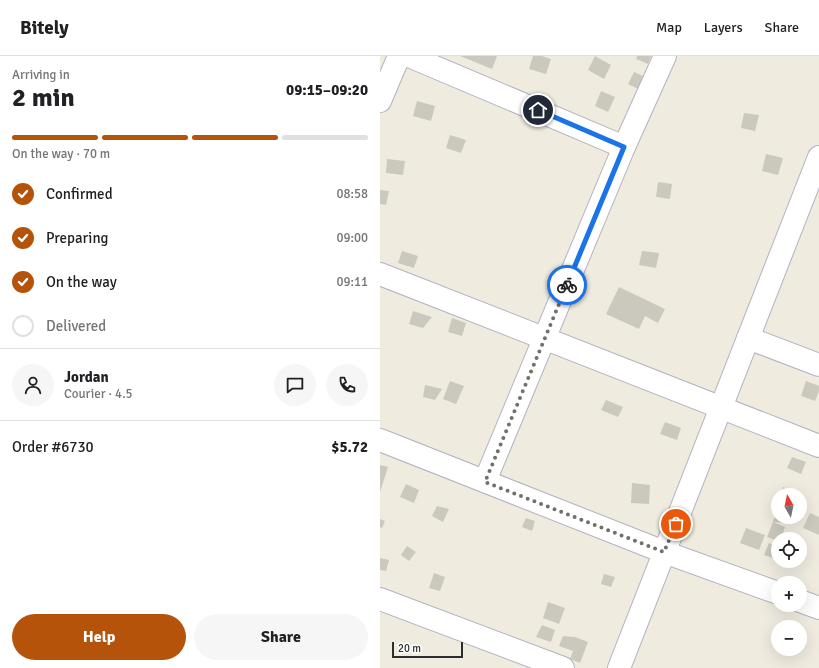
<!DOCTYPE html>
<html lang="en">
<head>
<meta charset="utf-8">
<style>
	body { margin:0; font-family:Signika,sans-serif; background:#f6f6f6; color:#202124; height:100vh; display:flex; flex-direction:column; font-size:15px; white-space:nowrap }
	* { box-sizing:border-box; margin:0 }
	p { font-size:13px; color:#757577 }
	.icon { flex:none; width:22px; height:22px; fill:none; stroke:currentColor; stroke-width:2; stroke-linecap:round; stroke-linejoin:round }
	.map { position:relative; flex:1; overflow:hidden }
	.drawer { display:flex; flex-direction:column; background:#fff; width:380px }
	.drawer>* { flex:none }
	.needle { width:26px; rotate:351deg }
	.tools { position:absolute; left:391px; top:432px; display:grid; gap:8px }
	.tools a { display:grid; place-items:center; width:36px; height:36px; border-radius:50%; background:#fff; box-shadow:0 4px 16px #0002; font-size:20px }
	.scale { position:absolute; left:12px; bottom:10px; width:71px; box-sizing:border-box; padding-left:4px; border:2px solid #2d2d2d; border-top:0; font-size:11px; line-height:14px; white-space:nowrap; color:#2d2d2d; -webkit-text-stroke:3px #fff; paint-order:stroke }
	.pin { position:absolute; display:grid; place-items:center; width:34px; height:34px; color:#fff; margin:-17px; border:2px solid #fff; border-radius:50%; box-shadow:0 1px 4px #0007 }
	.courier { position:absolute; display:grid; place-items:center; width:40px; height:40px; margin:-20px; border:3px solid #1a73e8; border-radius:50%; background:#fff; color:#222; box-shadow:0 1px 5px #0007 }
	.head em { font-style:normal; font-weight:700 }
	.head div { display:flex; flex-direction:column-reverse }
	.head { display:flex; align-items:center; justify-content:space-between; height:68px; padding:0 12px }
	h1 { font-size:26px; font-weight:700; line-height:30px }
	.bar { display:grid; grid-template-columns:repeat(4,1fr); gap:6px 4px; align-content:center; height:48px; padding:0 12px }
	.bar i { height:5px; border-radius:3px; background:#e0e0e0 }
	.bar .on { background:#b45309 }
	.bar p { grid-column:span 4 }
	.line { display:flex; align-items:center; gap:10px; padding:0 12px; border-top:1px solid #e0e0e0 }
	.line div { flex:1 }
	.round { display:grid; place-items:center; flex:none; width:42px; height:42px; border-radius:21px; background:#f6f6f6 }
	ol { padding:0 12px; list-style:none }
	li { display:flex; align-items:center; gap:12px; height:44px }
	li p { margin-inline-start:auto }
	li .icon { padding:4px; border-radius:50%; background:#b45309; color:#fff; stroke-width:4 }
	li:last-child { color:#757577 }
	li i { width:22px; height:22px; border:2px solid #e0e0e0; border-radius:50% }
	.action { display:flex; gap:8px; margin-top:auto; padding:8px 12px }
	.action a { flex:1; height:46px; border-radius:24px; background:#b45309; color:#fff; font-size:16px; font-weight:700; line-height:46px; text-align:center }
	.action a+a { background:#f6f6f6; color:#202124 }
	header { display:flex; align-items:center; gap:24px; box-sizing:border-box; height:56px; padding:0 20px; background:#fff; border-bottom:1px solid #e0e0e0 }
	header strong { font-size:19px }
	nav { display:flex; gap:22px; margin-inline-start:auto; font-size:14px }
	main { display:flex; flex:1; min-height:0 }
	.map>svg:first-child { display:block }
	.building { fill:#cbc9be }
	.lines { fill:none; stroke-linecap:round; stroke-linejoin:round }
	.minor-casing { stroke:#b3b3c1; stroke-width:24 }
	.minor { stroke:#fff; stroke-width:22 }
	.done { stroke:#71706b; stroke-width:4; stroke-dasharray:0 7.2 }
	.route { stroke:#1a73e8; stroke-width:5 }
</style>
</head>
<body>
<header>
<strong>Bitely</strong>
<nav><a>Map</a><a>Layers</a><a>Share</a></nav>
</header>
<main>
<section class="drawer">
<div class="head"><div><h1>2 min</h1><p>Arriving in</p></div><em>09:15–09:20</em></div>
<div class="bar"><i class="on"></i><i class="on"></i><i class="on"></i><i></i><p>On the way · 70 m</p></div>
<ol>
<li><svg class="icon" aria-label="check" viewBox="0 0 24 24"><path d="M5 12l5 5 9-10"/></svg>Confirmed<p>08:58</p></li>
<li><svg class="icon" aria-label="check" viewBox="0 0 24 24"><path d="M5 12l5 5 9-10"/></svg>Preparing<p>09:00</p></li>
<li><svg class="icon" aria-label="check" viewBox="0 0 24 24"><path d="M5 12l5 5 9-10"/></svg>On the way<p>09:11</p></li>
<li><i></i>Delivered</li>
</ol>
<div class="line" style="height:72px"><a class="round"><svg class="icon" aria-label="person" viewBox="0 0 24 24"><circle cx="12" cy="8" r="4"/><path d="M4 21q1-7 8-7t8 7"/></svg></a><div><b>Jordan</b><p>Courier · 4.5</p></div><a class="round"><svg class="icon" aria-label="chat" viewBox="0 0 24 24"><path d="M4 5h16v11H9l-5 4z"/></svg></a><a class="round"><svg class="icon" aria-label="phone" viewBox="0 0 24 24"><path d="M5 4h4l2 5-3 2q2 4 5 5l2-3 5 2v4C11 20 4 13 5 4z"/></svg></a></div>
<div class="line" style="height:52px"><div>Order #6730</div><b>$5.72</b></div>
<div class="action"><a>Help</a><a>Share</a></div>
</section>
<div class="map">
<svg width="439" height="612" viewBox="0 0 439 612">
	<rect width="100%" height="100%" fill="#efebdf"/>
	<g class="building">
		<path d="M80,0H117L112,13Z"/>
		<path d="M153,0H162L171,3L166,18L149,13Z"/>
		<path d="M215,0L231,9L224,23L208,14Z"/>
		<path d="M257,0H271L268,8L256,3Z"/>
		<path d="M254,16L263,20L258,33L248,28Z"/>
		<path d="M221,35L235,41L228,56L215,50Z"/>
		<path d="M37,45L55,50L51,65L33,60Z"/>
		<path d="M364,57L379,59L375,75L361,72Z"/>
		<path d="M70,79L86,84L81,97L66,92Z"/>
		<path d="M386,98L403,102L398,119L382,115Z"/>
		<path d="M7,103L25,105L23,119L6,117Z"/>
		<path d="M278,126L292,128L290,143L276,141Z"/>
		<path d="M0,134L9,135L6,149L0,148Z"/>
		<path d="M22,195L38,200L34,212L18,207Z"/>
		<path d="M262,195L279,197L276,212L259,209Z"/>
		<path d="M239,231L285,253L278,267L265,260L259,273L226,258Z"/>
		<path d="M33,255L52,261L43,272L29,268Z"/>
		<path d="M72,262L86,267L82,280L68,276Z"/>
		<path d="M70,325L84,330L76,348L63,343Z"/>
		<path d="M426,325L439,330V335L435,345L421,340Z"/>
		<path d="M45,329L62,333L55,344L43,341Z"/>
		<path d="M226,344L243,351L238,361L221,354Z"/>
		<path d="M285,366L301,372L297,384L280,378Z"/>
		<path d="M412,401L426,406L421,418L407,412Z"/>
		<path d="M0,409L8,411L0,436Z"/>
		<path d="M252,427L270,429L269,448L251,447Z"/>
		<path d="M26,428L39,434L34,447L20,441Z"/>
		<path d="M403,431L423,439H399Z"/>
		<path d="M57,450L69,453L63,466L52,460Z"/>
		<path d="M398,453V461H409L406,467L393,466L405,471L401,483H398V485L387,481Z"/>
		<path d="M430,457L439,461V479L423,472Z"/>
		<path d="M146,462L155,465L152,475L142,471Z"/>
		<path d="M0,463L5,465L2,472L0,471Z"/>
		<path d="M366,472L385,479L379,494L360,487Z"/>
		<path d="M389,487L398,491V498L396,503L384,499Z"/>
		<path d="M27,490L36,496L29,505L21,499Z"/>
		<path d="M0,502L9,504L6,515L0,514Z"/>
		<path d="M54,517L65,521L60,535L49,532Z"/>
		<path d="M224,518L235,521L231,531L221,528Z"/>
		<path d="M168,546L185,552L179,568L163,562Z"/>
		<path d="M162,569L175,574L171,586L156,581Z"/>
		<path d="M183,580L195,581L208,586L200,607L190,603L193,595L179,590Z"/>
	</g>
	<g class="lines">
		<defs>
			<g id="minor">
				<path d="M29,0L244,91"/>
				<path d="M0,45L19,0"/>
				<path d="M0,218L439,390"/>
				<path d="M368,282L439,309"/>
				<path d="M0,384L284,496L398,537"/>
				<path d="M105,425L244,91L285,0"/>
				<path d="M0,543L183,612"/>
				<path d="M420,545L439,552"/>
				<path d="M239,612L439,101"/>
			</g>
		</defs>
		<use href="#minor" class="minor-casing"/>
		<use href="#minor" class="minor"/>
	</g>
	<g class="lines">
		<path class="done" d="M187,229L105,426L284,496L296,468"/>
		<path class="route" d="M158,54L244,91L187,229"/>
	</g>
</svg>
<div class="tools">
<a><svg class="needle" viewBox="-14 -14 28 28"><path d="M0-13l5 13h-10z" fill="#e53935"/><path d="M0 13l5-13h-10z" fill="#757577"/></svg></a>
<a><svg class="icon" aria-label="locate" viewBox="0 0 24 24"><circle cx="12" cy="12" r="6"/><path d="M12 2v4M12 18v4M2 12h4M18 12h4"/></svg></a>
<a>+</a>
<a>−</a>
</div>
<div class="scale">20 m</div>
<div class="pin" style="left:296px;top:468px;background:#ea580c"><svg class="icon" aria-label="bag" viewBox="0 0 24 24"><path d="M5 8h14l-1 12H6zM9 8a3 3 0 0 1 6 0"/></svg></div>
<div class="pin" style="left:158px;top:54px;background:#1f2937"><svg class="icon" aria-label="home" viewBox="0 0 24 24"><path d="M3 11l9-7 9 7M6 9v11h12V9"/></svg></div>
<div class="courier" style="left:187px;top:229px"><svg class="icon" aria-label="bike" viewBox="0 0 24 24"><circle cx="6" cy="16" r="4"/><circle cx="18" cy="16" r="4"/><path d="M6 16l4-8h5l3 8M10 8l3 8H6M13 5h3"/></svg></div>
</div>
</main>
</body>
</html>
